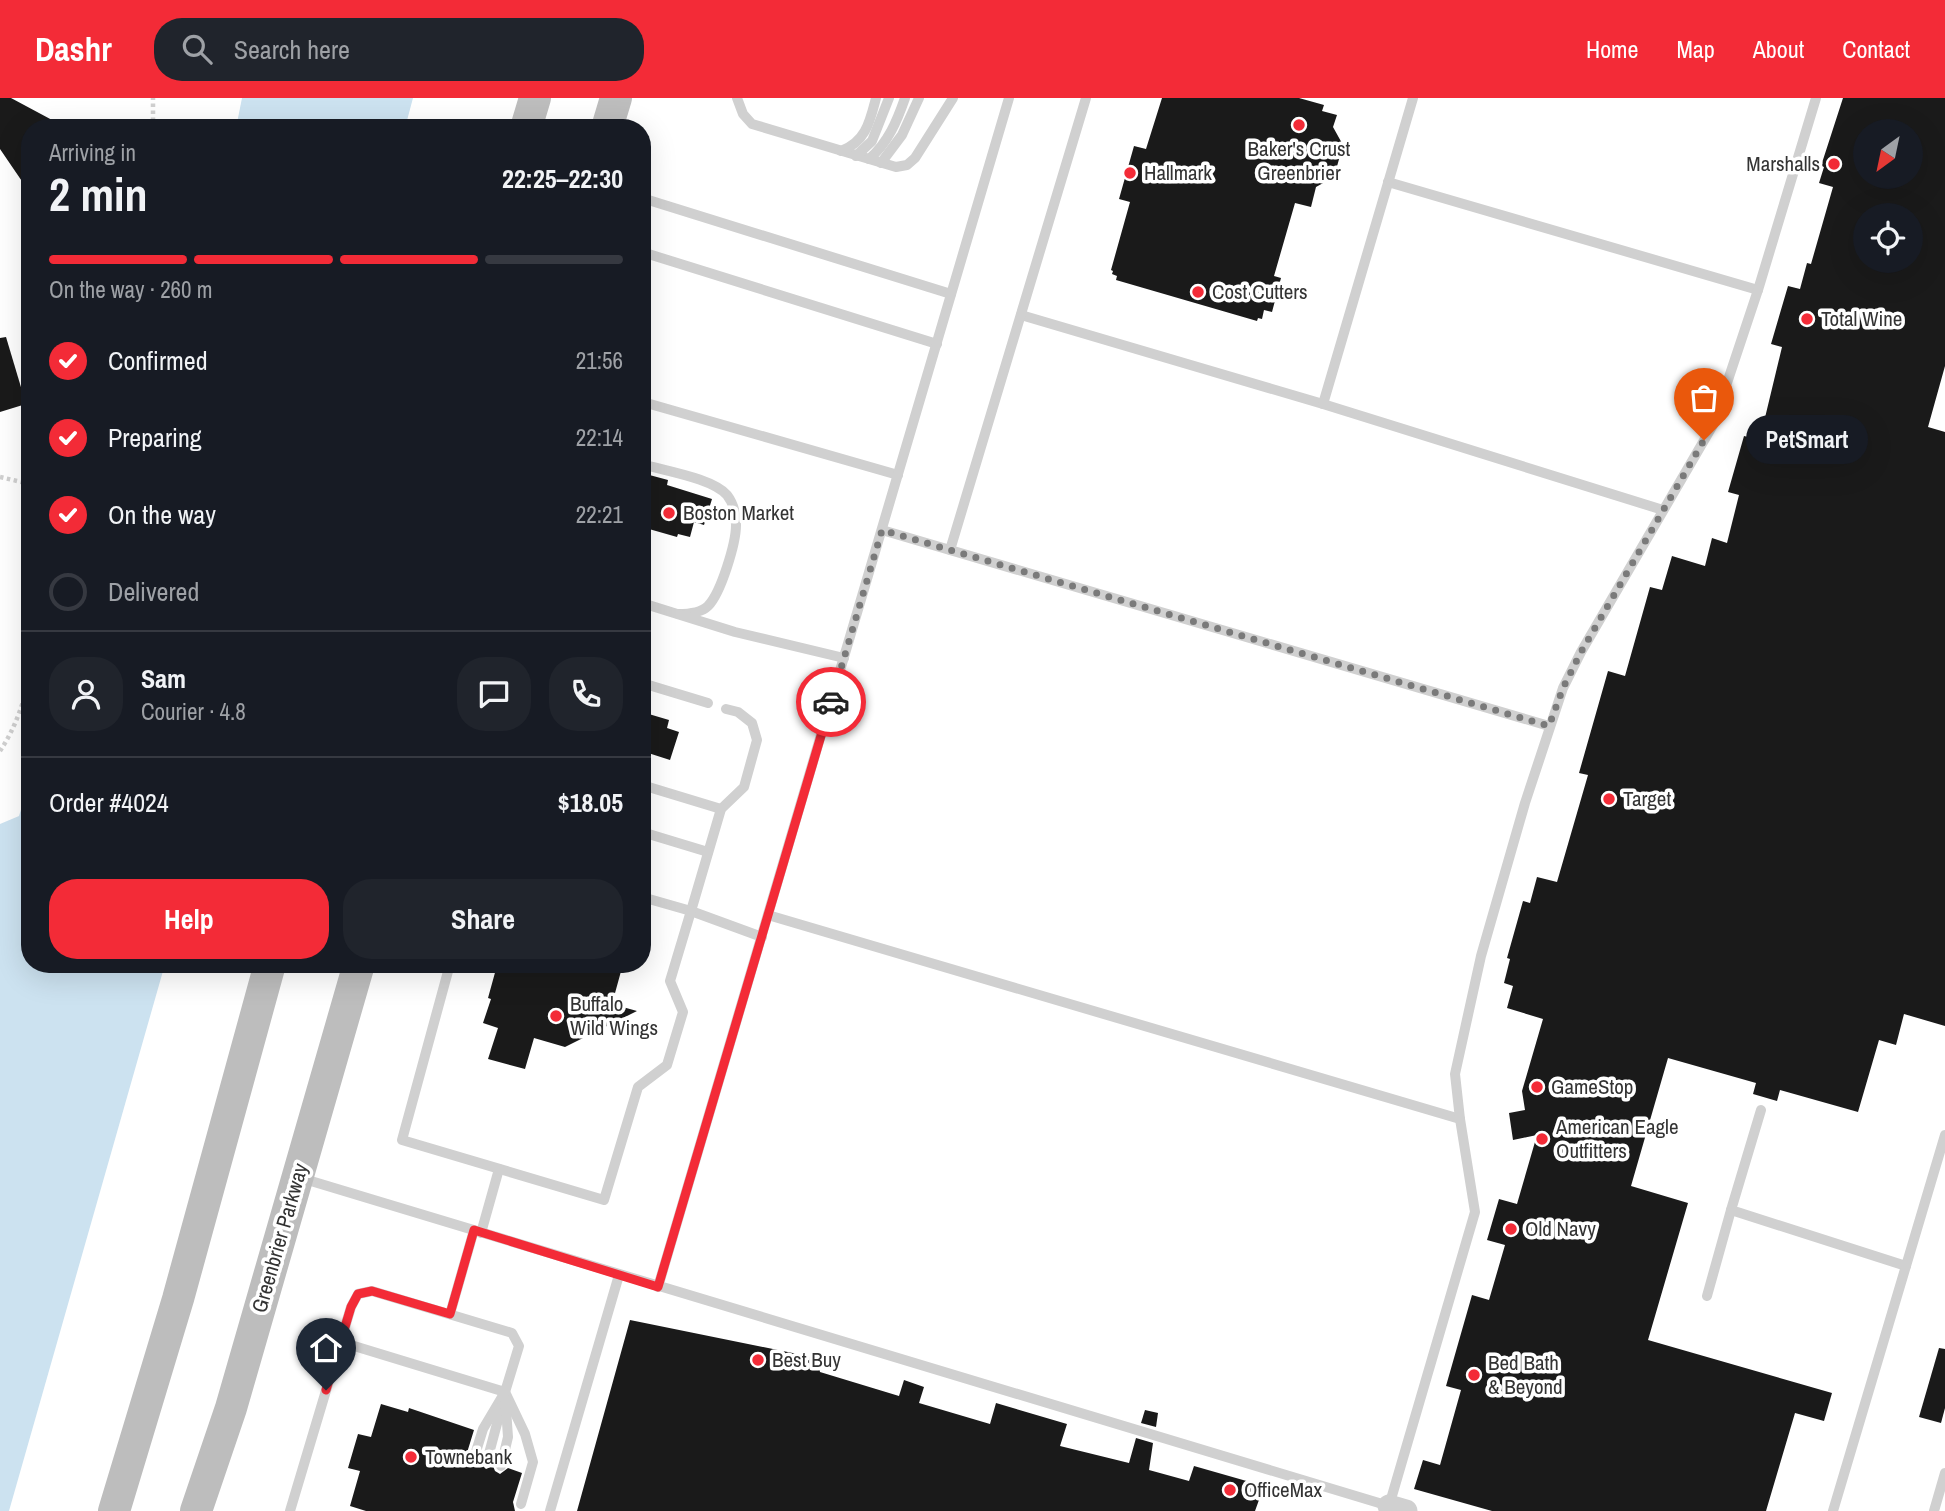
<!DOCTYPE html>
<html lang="en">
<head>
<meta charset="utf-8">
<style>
	body { margin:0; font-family:"Archivo Narrow",sans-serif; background:#20242c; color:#f1f3f6; height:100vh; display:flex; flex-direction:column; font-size:26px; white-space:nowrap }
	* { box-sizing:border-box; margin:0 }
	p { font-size:23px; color:#9ea1a6 }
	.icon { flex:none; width:38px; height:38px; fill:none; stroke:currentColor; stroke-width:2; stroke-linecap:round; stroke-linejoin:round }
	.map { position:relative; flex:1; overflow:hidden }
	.drawer { position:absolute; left:21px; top:21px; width:630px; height:854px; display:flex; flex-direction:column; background:#171b24; border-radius:28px; box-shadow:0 7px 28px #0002 }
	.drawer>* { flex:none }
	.needle { width:46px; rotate:213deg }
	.controls { position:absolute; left:1853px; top:21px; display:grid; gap:14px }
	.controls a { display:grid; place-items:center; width:70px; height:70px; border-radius:50%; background:#171b24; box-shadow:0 7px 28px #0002; font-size:35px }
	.pin { position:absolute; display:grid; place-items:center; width:60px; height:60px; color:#fff; margin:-72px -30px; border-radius:50% 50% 50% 0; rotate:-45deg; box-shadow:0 0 7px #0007 }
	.pin .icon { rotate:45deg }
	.courier { position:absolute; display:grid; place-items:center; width:70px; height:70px; margin:-35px; border:5px solid #f32b37; border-radius:50%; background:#fff; color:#222; box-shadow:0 2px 9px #0007 }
	.bubble { position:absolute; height:49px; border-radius:24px; background:#171b24; box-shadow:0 7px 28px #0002; font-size:23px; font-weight:700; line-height:49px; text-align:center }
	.head em { font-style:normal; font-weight:700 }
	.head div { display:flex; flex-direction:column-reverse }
	.head { display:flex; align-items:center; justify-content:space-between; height:119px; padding:0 28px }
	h1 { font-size:46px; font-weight:700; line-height:52px }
	.bar { display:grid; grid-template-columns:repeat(4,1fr); gap:10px 7px; align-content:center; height:84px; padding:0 28px }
	.bar i { height:9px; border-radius:5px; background:#363941 }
	.bar .on { background:#f32b37 }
	.bar p { grid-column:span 4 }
	.line { display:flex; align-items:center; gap:18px; padding:0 28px; border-top:2px solid #363941 }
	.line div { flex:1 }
	.round { display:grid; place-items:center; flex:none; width:74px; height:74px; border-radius:28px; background:#20242c }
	ol { padding:0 28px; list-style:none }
	li { display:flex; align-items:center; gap:21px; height:77px }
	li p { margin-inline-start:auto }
	li .icon { padding:7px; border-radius:50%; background:#f32b37; color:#fff; stroke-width:4 }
	li:last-child { color:#9ea1a6 }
	li i { width:38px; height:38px; border:4px solid #363941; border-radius:50% }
	.primary-button { display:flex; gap:14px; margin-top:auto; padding:14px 28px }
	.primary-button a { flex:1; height:80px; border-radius:28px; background:#f32b37; color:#fff; font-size:28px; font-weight:700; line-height:80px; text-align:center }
	.primary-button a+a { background:#20242c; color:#f1f3f6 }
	header { display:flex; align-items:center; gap:42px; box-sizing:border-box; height:98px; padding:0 35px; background:#f32b37; color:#fff }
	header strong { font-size:33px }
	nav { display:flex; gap:38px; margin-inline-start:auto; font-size:24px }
	.search { width:490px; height:63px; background:#20242c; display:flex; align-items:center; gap:18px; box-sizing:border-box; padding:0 24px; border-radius:28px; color:#9ea1a6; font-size:26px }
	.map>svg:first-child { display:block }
	.water { fill:#cce2f0 }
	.building { fill:#1a1a1a; fill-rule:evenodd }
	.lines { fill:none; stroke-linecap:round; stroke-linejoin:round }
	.path { stroke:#d0d0d0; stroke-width:4.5; stroke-dasharray:3.5 3.5; stroke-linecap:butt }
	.lane { stroke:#d0d0d0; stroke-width:10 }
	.street { stroke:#d0d0d0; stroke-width:23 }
	.secondary { stroke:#bdbdbd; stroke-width:32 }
	.done { stroke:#7a7a7a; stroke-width:7; stroke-dasharray:0 12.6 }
	.route { stroke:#f32b37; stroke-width:9 }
	.poi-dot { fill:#f32b37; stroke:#fff; stroke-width:2.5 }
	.labels { text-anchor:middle; stroke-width:7; stroke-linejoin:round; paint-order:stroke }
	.poi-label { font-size:21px; fill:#333; stroke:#fff; text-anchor:start }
	.street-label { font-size:21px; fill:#333; stroke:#fff }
</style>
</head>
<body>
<header>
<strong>Dashr</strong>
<div class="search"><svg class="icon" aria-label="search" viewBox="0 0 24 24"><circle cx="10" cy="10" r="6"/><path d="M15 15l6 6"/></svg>Search here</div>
<nav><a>Home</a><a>Map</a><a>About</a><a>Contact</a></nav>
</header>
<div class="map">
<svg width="1945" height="1413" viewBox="0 0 1945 1413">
	<rect width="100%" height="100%" fill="#fff"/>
	<g class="water">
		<path d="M242,0H413L405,30H236Z"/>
		<path d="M30,683V866H165L9,1413H0V726L19,718Z"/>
	</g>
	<g class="building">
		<path d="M0,0H11L67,30H30V95L0,51Z"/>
		<path d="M1162,0H1299L1324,7L1322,13L1337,17L1333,29L1343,47L1334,79L1316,89L1311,109L1295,105L1274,178L1281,180L1272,214L1264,212L1262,221L1258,220L1257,223L1116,182L1117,178L1112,176L1113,173L1111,172L1130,104L1119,101L1134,48L1146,51Z"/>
		<path d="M1843,0H1945V268L1928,329L1945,334V928L1904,916L1896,947L1879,942L1858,1014L1780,992L1777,1003L1753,996L1756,985L1668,960L1631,1088L1688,1105L1648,1242L1832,1295L1824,1323L1795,1315L1766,1413H1492L1414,1391L1423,1362L1440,1367L1461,1292L1446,1288L1472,1197L1489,1202L1505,1147L1487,1142L1499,1101L1517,1106L1537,1037L1513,1042L1509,1015L1525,1012L1522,993L1543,921L1507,910L1513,888L1504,885L1510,861L1507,860L1523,803L1530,805L1537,779L1557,784L1588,677L1579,675L1608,573L1625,578L1650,489L1662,492L1672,458L1705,468L1712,440L1727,445L1739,397L1728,394L1744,338L1756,341L1760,328H1763L1782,249L1771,246L1788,188L1800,191L1807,165L1811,166L1833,89L1819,85L1824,69L1821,68ZM1866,33H1911V79H1866ZM1866,117H1911V163H1866Z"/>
		<path d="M6,239L26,306L0,314V240Z"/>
		<path d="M642,375L668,382L667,387L712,401L704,427L694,424L690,439L678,436L677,439L642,429Z"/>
		<path d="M642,614L669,622L667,630L679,634L670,662L642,653Z"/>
		<path d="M503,866H623L612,906L637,913L565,949L534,940L525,971L488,961L498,930L483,925L491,901L488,900L496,871L501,873Z"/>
		<path d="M630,1222L817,1260L820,1274L899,1298L904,1282L924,1289L919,1305L990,1326L996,1305L1067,1326L1060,1348L1129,1365L1136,1340L1153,1345L1149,1372L1189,1383L1194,1368L1264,1388L1255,1413H577Z"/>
		<path d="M1939,1250L1945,1251V1310L1941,1325L1919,1319Z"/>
		<path d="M381,1306L408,1314L409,1310L474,1332L466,1358L469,1366L475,1368L480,1365L486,1371L493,1368L495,1373L500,1376L508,1370L522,1375L513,1404L515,1413H366L350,1408L360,1373L348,1370L358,1336L371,1339Z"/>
		<path d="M1145,1312L1158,1315L1156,1329L1141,1325Z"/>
	</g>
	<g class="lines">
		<g class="path">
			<path d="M153,30V0"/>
			<path d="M0,379L30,386"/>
			<path d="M0,653C15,631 25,602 30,576"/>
		</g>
		<g class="lane">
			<path d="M737,0L743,16L752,26L896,69L907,67L915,60L953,0"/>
			<path d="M841,53C866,44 870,23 876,0"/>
			<path d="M856,58L872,43L889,0"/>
			<path d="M869,61C888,45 897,23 905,0"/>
			<path d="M881,65L902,37L919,0"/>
			<path d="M1388,84L1758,192"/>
			<path d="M642,100L951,196"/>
			<path d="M642,154L937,246"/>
			<path d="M1021,217L1323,306L1663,412"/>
			<path d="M1323,306L1413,0"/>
			<path d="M642,308L650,306L898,377"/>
			<path d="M642,366C665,373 712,380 727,397C734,406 736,416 736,427C736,445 721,495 708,508C701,515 688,516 678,516"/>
			<path d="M882,432L1549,628"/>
			<path d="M950,452L1086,0"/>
			<path d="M642,505L735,534L844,560"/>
			<path d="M642,585L708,605"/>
			<path d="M726,611L738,614L752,625L757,642L744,689L721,711L691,813L762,839"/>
			<path d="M642,687L721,711"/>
			<path d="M642,734L708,754"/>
			<path d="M768,817L1460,1021"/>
			<path d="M450,866L402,1042L604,1102L638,989L667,967L683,914L670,883L691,813L642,799"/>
			<path d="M1761,1012L1731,1112L1906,1168"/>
			<path d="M301,1080L1389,1408L1475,1114L1460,1021L1455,976L1481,858L1525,705L1563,590L1581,554L1713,327L1758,192L1816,0"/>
			<path d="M481,1135L499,1071"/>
			<path d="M658,1189L1009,0"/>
			<path d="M1707,1198L1731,1112"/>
			<path d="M450,1216L474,1132"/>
			<path d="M505,1294L525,1336L533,1364L521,1406"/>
			<path d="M474,1360L483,1331L505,1294"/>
			<path d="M487,1363L502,1307"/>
			<path d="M501,1368L508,1339L505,1297"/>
			<path d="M290,1413L351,1209L358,1196L372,1193L512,1235L519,1248L505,1294L341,1244"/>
			<path d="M550,1413L619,1177"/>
			<path d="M1833,1413L1945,1037"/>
			<path d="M1934,1413L1945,1375"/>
		</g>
		<path class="street" d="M1389,1408L1406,1413"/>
		<g class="secondary">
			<path d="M526,30L535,0"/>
			<path d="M607,30L616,0"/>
			<path d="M114,1413L178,1201L270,866"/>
			<path d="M196,1413L231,1310L359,866"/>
		</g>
	</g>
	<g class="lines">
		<path class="done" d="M831,604L882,432L1549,628L1563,590L1581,554L1704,342"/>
		<path class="route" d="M326,1292L351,1209L358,1196L372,1193L450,1216L474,1132L658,1189L831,604"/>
	</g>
	<g class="poi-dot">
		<circle cx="1299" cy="27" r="7"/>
		<circle cx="1834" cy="66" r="7"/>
		<circle cx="1130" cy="75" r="7"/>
		<circle cx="1198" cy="194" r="7"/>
		<circle cx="1807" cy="221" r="7"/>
		<circle cx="669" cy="415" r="7"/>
		<circle cx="1609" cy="701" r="7"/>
		<circle cx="556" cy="918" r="7"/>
		<circle cx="1537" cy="989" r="7"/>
		<circle cx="1542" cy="1041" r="7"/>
		<circle cx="1511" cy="1131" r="7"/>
		<circle cx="758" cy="1262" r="7"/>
		<circle cx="1474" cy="1277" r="7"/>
		<circle cx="411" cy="1359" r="7"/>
		<circle cx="1230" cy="1392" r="7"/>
	</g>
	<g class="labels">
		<g class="poi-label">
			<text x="1299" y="58" text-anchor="middle">Baker's Crust<tspan x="1299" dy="24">Greenbrier</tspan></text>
			<text x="1820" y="73" text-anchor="end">Marshalls</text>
			<text x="1144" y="82">Hallmark</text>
			<text x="1212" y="201">Cost Cutters</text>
			<text x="1821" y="228">Total Wine</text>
			<text x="683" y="422">Boston Market</text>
			<text x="1623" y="708">Target</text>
			<text x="570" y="913">Buffalo<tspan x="570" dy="24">Wild Wings</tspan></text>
			<text x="1551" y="996">GameStop</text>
			<text x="1556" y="1036">American Eagle<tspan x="1556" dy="24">Outfitters</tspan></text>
			<text x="1525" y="1138">Old Navy</text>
			<text x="772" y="1269">Best Buy</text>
			<text x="1488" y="1272">Bed Bath<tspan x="1488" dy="24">&amp; Beyond</tspan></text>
			<text x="425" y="1366">Townebank</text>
			<text x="1244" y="1399">OfficeMax</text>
		</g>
		<g class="street-label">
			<text transform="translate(280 1140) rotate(-74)" y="7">Greenbrier Parkway</text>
		</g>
	</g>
</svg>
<div class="controls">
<a><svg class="needle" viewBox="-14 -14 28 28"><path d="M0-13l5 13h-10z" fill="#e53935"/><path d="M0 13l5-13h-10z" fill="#9ea1a6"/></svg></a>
<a><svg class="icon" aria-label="locate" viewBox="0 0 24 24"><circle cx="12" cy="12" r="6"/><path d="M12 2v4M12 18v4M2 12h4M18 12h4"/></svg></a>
</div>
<div class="pin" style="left:1704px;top:342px;background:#ea580c"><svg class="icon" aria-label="bag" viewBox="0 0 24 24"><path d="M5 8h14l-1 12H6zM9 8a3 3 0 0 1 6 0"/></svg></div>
<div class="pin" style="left:326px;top:1292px;background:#1f2937"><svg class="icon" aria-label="home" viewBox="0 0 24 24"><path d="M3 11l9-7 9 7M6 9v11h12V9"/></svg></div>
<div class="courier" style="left:831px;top:604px"><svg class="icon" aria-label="car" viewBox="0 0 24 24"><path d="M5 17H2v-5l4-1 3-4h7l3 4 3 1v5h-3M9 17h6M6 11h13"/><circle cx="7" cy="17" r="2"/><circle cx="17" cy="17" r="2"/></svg></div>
<div class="bubble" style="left:1746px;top:317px;width:122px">PetSmart</div>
<section class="drawer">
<div class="head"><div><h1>2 min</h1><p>Arriving in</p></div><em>22:25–22:30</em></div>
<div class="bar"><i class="on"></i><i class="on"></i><i class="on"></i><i></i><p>On the way · 260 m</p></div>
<ol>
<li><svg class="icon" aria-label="check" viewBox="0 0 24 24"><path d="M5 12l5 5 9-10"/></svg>Confirmed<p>21:56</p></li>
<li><svg class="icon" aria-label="check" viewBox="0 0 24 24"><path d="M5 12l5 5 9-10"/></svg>Preparing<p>22:14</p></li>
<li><svg class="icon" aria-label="check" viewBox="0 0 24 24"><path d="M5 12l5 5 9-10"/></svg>On the way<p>22:21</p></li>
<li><i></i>Delivered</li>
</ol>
<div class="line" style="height:126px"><a class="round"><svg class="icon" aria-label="person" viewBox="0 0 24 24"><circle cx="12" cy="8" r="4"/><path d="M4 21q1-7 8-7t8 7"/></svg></a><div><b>Sam</b><p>Courier · 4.8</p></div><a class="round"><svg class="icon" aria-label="chat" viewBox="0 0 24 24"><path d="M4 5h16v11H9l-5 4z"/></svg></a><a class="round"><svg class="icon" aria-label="phone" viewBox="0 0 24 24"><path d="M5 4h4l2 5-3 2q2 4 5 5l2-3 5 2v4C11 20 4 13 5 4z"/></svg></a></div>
<div class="line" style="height:91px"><div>Order #4024</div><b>$18.05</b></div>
<div class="primary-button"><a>Help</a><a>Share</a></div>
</section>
</div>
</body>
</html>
